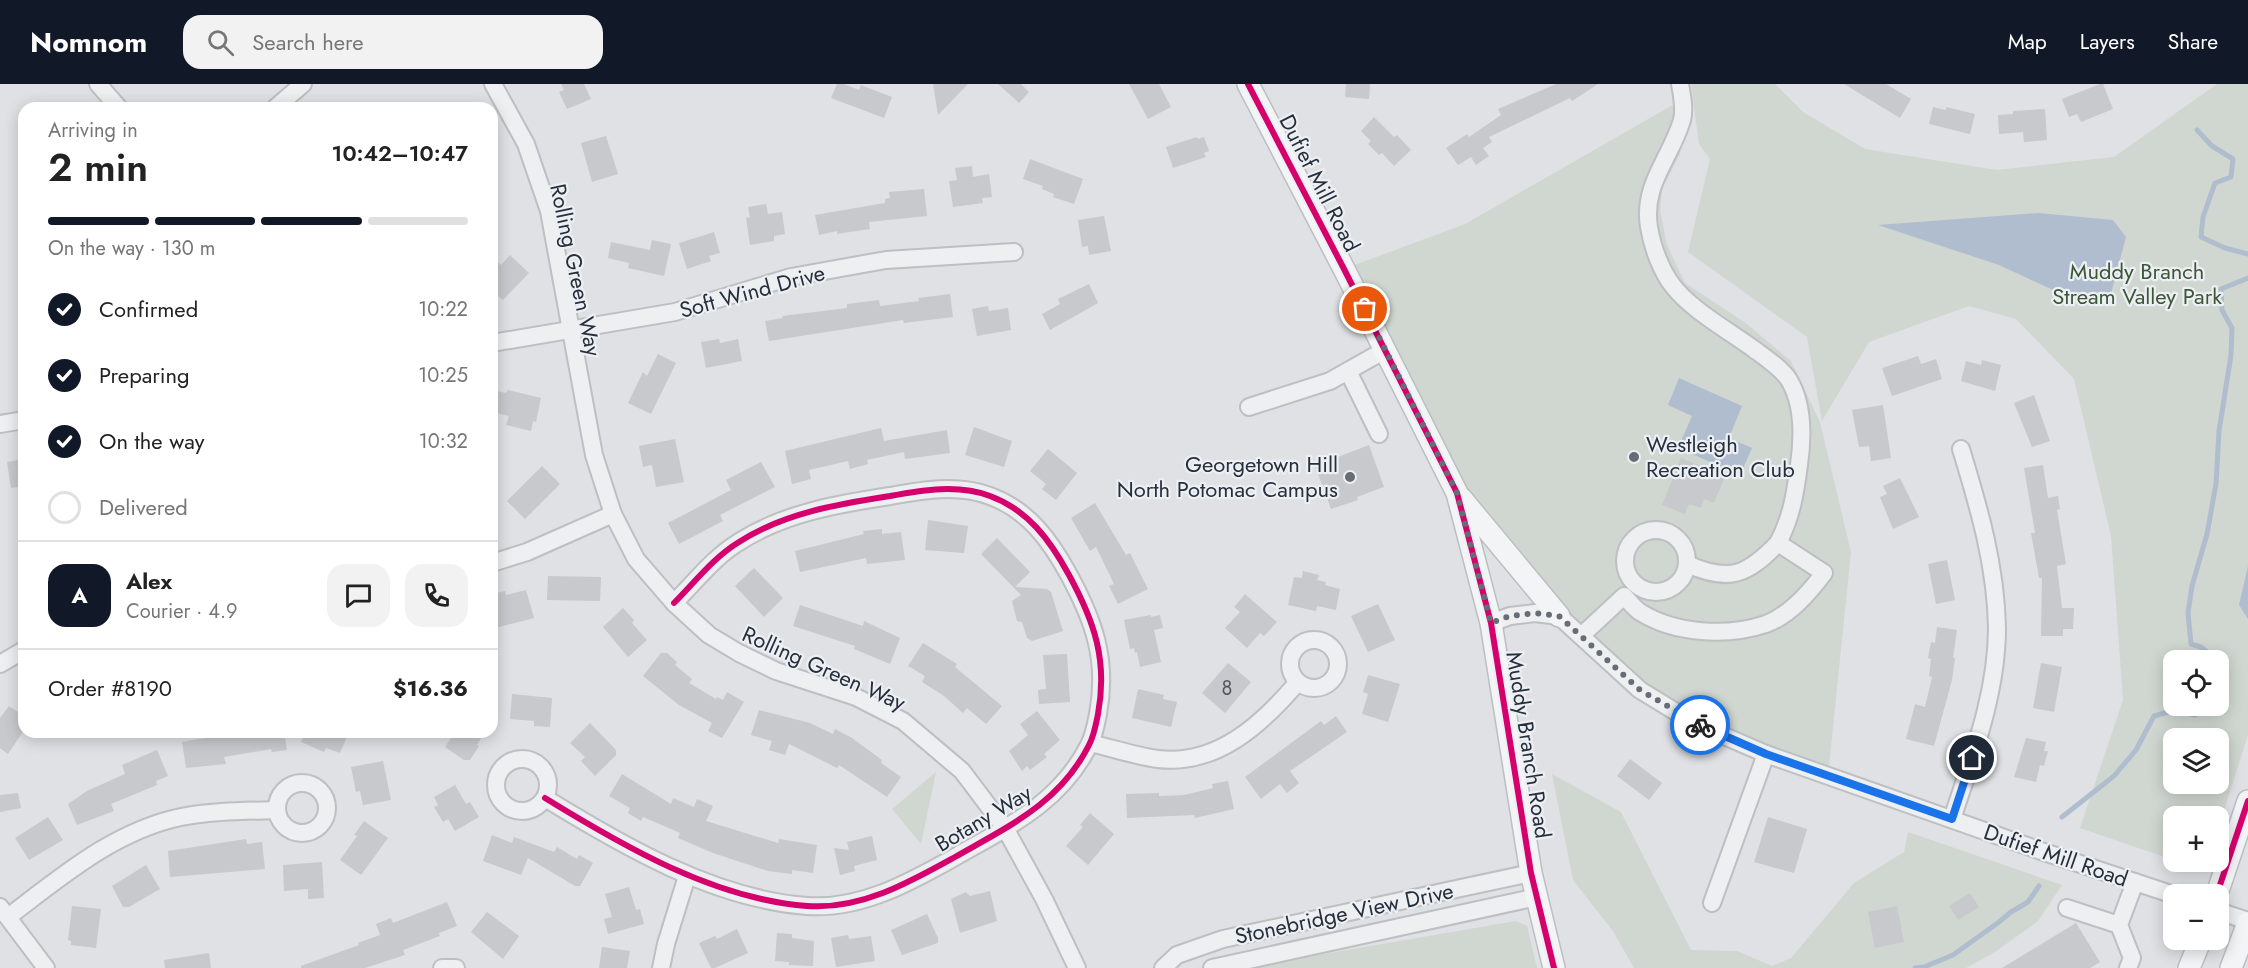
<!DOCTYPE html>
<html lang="en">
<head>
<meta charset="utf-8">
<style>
	body { margin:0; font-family:Jost,sans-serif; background:#f2f2f2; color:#222; height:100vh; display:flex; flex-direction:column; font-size:22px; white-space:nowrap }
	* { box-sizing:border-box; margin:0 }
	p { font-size:20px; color:#767676 }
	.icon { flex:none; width:33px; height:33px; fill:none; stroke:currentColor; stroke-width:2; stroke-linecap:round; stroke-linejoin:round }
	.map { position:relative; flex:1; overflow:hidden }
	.sheet { position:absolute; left:18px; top:18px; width:480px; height:636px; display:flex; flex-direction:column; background:#fff; border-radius:18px; box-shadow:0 3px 15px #0003 }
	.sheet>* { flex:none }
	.tools { position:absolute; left:2163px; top:566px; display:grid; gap:12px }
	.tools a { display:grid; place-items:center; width:66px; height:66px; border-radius:12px; background:#fff; box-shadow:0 3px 15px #0003; font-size:30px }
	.pin { position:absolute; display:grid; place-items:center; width:51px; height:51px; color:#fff; margin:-26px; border:3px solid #fff; border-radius:50%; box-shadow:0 2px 6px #0007 }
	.courier { position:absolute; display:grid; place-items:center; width:60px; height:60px; margin:-30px; border:4px solid #1a73e8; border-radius:50%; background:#fff; color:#222; box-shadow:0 2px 8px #0007 }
	.headline em { font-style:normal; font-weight:600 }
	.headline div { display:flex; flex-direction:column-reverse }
	.headline { display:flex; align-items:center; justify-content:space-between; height:102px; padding:0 30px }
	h1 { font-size:39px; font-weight:600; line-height:45px }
	.bar { display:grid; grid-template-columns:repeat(4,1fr); gap:9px 6px; align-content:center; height:72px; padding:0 30px }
	.bar i { height:8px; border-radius:4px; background:#e0e0e0 }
	.bar .selected { background:#111827 }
	.bar p { grid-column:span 4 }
	.line { display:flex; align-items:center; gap:15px; padding:0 30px; border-top:2px solid #e0e0e0 }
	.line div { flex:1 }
	.round { display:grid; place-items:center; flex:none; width:63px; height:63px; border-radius:18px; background:#f2f2f2 }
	ol { padding:0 30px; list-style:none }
	li { display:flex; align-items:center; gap:18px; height:66px }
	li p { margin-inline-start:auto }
	li .icon { padding:6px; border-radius:50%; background:#111827; color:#fff; stroke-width:4 }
	li:last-child { color:#767676 }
	li i { width:33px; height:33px; border:3px solid #e0e0e0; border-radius:50% }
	header { display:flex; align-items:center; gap:36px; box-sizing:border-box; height:84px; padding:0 30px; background:#111827; color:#fff }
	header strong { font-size:28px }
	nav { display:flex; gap:33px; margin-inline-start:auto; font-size:21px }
	.search { width:420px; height:54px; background:#f2f2f2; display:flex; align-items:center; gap:15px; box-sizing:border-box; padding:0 21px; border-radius:18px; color:#767676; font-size:22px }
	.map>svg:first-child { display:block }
	.green { fill:#d0d7d0; fill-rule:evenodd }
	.water { fill:#afbdce }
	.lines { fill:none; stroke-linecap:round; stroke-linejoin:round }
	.stream { stroke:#afbdce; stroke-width:5 }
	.building { fill:#c7c9cc }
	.minor-casing { stroke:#bdbfc2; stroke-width:20 }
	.major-casing { stroke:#bcbec1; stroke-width:24 }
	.minor { stroke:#eeeff1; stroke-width:16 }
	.major { stroke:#f3f4f5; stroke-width:21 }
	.cycleway-casing { stroke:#eceff4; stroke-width:10 }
	.cycleway { stroke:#d6006c; stroke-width:6 }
	.done { stroke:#676d76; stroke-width:6; stroke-dasharray:0 10.8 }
	.route { stroke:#1a73e8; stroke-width:8 }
	.poi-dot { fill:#676d76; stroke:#eceff4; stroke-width:2 }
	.labels { text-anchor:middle; stroke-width:4.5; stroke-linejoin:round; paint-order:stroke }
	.number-label { font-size:20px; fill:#505660 }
	.street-label { font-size:22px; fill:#272f3b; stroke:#eceff4 }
	.park-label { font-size:22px; fill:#3c5636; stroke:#eceff4 }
	.poi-label { font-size:22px; fill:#272f3b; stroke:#eceff4; text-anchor:start }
</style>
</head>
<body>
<header>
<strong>Nomnom</strong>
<div class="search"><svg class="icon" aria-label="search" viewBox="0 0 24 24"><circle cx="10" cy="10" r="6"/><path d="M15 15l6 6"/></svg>Search here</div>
<nav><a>Map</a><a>Layers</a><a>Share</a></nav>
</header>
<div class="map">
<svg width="2248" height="884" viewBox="0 0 2248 884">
	<rect width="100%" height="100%" fill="#dfe1e4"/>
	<g class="green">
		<path d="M1691,0H1775L1803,28L1865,65L1997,86L2114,73L2217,0H2248V651L2219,742L2218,732H2174L2173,776L2080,744L2123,616L2111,452L2074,295L2016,235L1969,222L1869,258L1822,337L1807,253L1688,168L1710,75L1699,60ZM2174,576H2218V621H2174ZM2174,654H2218V699H2174Z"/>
		<path d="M1683,15L1688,29L1680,70L1662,105L1660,126L1667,161L1685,199L1747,240L1791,277L1820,338L1851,468L1828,692L1694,639L1559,532L1457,409L1344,185L1465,140Z"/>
		<path d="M936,688L921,760L892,725Z"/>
		<path d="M1552,690L1621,728L1691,866L1737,867L1772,882L1791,874L1854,799L1904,768L1908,748L2062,801L2038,837L1995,868L1966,884H1634L1613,847L1573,796Z"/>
		<path d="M1516,837L1527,842L1537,884H1255L1306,873Z"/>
	</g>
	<g class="water">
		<path d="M2039,129L2113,136L2126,153L2109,217L2079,218L1999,181L1878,141Z"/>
		<path d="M1679,294L1742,322L1729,354L1752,364L1740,391L1678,364L1692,332L1668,321Z"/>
		<path d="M2248,482V535L2239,521Z"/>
	</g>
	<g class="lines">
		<g class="stream">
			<path d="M2197,46L2212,62L2233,75L2231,93L2215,99L2203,133L2201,153L2225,164L2248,170"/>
			<path d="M2217,576L2201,563L2191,560L2188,529L2192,502L2207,450L2216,400L2219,347L2231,271L2232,244L2222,226L2221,205L2248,194"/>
			<path d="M2062,733L2114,692L2136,666L2154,632L2175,626L2195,631L2205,621"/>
			<path d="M1915,884L1924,883L1953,871L1999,838L2011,828L2028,818L2039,802"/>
		</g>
	</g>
	<g class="building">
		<path d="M561,0H584L591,15L567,25L559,8L564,6Z"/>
		<path d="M837,0H844L859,6L861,1L892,13L884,34L831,14Z"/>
		<path d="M933,0H968L938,31Z"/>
		<path d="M998,0H1021L1029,8L1019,19Z"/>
		<path d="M1129,0H1159L1171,23L1148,35Z"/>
		<path d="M1346,0H1370L1369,15L1345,13Z"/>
		<path d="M1556,0H1598L1572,17L1570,14L1489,53L1492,58L1483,64L1489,72L1476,81L1471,73L1458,81L1446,64L1467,50L1469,53L1501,31L1498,25Z"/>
		<path d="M1844,0H1886L1911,15L1900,34Z"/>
		<path d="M2100,0H2103L2113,25L2081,38L2077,30L2069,33L2062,15Z"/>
		<path d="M1933,23L1946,26V23L1975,30L1970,50L1929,40Z"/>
		<path d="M2045,25L2047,56L2024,58L2023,48L1999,50L1998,31L2013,30V27Z"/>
		<path d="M1374,33L1394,53L1397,51L1411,66L1394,82L1382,69L1379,71L1368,60L1371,57L1361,47Z"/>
		<path d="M606,52L618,90L592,98L581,59Z"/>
		<path d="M1197,53L1198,55L1204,53L1209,67L1204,69L1206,73L1173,84L1166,63Z"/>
		<path d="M1030,75L1083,95L1074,120L1053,113L1054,110L1042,105L1043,102L1023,95Z"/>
		<path d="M972,82L973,93L989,90L992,113L982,114L983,119L953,123L949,97L957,96L955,84Z"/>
		<path d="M924,105L927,132L869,138L870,145L837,150V147L819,151L815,131L885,119V115L890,114L889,108Z"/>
		<path d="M766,120L768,130L782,128L785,150L774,152V157L750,161L746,134L750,133L748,123Z"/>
		<path d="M1104,132L1111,167L1089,171L1088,162L1082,163L1078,136Z"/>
		<path d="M714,148L720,169L709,172L711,177L687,185L679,159Z"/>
		<path d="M652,156L671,160L664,192L628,184L629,179L608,174L611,158L650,166Z"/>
		<path d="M510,171L529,189L503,216L492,207V173L501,181Z"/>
		<path d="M1089,200L1098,219L1050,246L1042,230L1060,220L1058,215Z"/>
		<path d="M950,210L953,233L904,239L903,236L769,257L765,237L783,234L782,232L847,224V220L879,216L880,222L919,217L918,214Z"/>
		<path d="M988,222L989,227L1008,224L1011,246L977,252L972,225Z"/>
		<path d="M719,255L720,259L738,255L742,277L706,284L701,258Z"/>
		<path d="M658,270L676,279L651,330L628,319L643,288L647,292Z"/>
		<path d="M1918,272L1921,280L1936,275L1942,295L1892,312L1882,284Z"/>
		<path d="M1982,276L2001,281L1995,307L1961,297L1966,277L1981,281Z"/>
		<path d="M492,306L506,309L508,306L541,314L536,338L533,337L531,347L506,341L509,332L492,328Z"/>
		<path d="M2034,311L2050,357L2032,363L2014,319Z"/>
		<path d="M1883,321L1891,374L1871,377L1869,362L1859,363L1852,326Z"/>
		<path d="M974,343L1012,357L1004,383L965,371Z"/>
		<path d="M881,344L884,357L947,346L950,369L905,375L904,368L867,376L868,380L850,385L848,377L809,386L811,395L792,400L785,367Z"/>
		<path d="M675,355L684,398L656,403L652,381L643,383L639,362Z"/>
		<path d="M1369,361L1384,403L1357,413L1358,416L1331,425L1315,382Z"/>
		<path d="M1048,365L1077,389L1056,416L1042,405L1046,400L1030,387Z"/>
		<path d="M1681,374L1725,392L1714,419L1704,415L1701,424L1689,420L1685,430L1662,421Z"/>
		<path d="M24,375V402L11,404L7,378Z"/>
		<path d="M761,378L775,403L720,431L723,437L679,460L668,439L731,406L726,396Z"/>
		<path d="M2043,381L2048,414L2058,412L2060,425L2057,426L2066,480L2057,482L2062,524H2074L2073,545H2063V552H2041L2042,494H2039L2031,449H2035L2024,384Z"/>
		<path d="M542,382L560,400L525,435L507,417Z"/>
		<path d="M1900,394L1919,433L1893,445L1880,413L1887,410L1883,402Z"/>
		<path d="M1095,419L1126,471L1130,469L1148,505L1118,520L1109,502L1114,500L1096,463L1090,467L1071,434Z"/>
		<path d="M928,436L968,442L964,469L925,466Z"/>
		<path d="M882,445V450L901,448L905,476L867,480L866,474L800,488L795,467L864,450L863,447Z"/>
		<path d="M997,454L1030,488L1015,503L1047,505L1051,508L1063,547L1032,557L1027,554L1022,538L1017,537L1012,517L1021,511L981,470Z"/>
		<path d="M1947,476L1955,516L1936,520L1928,480Z"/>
		<path d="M754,484L783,514L764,533L735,502Z"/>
		<path d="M1303,487L1319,491L1317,496L1326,498L1325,501L1340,505L1336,526L1317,522L1316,527L1288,521L1294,493L1302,494Z"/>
		<path d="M548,492L601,493L600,517L547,516Z"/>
		<path d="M526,506L534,534L495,544L492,531V510L505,507L506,511Z"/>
		<path d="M1245,510L1277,538L1264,552L1260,549L1247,564L1225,544L1240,528L1234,523Z"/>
		<path d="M1378,520L1395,556L1368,568L1351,532Z"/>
		<path d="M800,521L863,542L864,537L900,554L890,580L854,565L855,562L793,542Z"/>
		<path d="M623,524L634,536L632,539L647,556L628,573L603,543Z"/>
		<path d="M1151,531V533L1160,531L1163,544L1154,546L1161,578L1140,583L1137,568L1135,569L1134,564L1130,565L1124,536Z"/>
		<path d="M1937,543L1957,546L1953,574H1955L1952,596L1934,662L1906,655L1915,620L1925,623L1932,593L1929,592L1931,575L1928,574L1931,558L1935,559Z"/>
		<path d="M923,559L957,580L955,583L1002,622L986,640L967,624L963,629L944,612L922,598L925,592L908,582Z"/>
		<path d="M661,569H667L677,578L675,581L692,595L689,599L716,615L717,613L723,616L727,608L744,618L722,654L708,647L712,639L679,621L643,592Z"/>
		<path d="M1067,570L1070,618L1039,620L1038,606L1046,605L1043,571Z"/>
		<path d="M1228,579L1251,598L1225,629L1202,609Z"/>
		<path d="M2041,579L2062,583L2054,628L2033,624Z"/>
		<path d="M1368,591L1400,600L1388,638L1362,630L1368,610L1363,608Z"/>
		<path d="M1138,605L1164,611L1163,615L1177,618L1171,643L1132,634Z"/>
		<path d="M512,610L552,614L550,643L534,642V637L510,635Z"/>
		<path d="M9,622L24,632V646L8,670L0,664V634Z"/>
		<path d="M759,626L810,639L833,650L835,645L852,654L882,676L881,679L901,693L887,713L839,681L837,684L789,660L785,671L769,666L772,657L751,651Z"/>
		<path d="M1037,627L1060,656L1044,670L1047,673L1030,686L1027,682L1022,687L1009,667L1028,651L1020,640Z"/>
		<path d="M1336,632L1347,648L1290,687L1299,699L1287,709L1280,700L1261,715L1245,693L1321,637L1324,641Z"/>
		<path d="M590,639L616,666V671L595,692L581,677L585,673L570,659Z"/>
		<path d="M241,648H284L287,666L272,668L271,665L224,673L226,680L186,684L182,658Z"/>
		<path d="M305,648H349L340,669L326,664L324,668L301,658Z"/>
		<path d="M455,648H485L477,661L479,662L470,676H464L445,663Z"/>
		<path d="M2026,654L2046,658L2044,667H2048L2044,682L2040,681L2036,698L2014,693Z"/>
		<path d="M157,666L168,692L156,697L157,701L111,720L114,727L77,741L68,720L87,707L125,690L122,681Z"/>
		<path d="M1630,675L1662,699L1649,716L1617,692Z"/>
		<path d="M383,677L391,716L363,721L360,707L356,708L351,683Z"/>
		<path d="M622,690L671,720L673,714L694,723L697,715L713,722L706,737L778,759L779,755L817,761L813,789L792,786V790L768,787L713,769L678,754L680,749L643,733L641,737L628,729L630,724L609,712Z"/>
		<path d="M1228,697L1234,725L1195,734L1194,731L1127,734L1126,710L1159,709V712L1184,711L1213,704L1212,700Z"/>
		<path d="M455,701L466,720L470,718L479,733L455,747L448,735L443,738L434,723L438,721L434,713Z"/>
		<path d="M18,709L21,724L0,728V711Z"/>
		<path d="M1090,729L1114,750L1088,781L1066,762L1083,743L1080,741Z"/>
		<path d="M48,733L63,756L29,776L15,754Z"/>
		<path d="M1768,733L1807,745L1794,789L1754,778Z"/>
		<path d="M364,737L388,754L361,791L340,776L357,752L354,751Z"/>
		<path d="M492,751L512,759L514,753L554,768L557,763L577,775L579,771L593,779L580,802H575L528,774L521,791L483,777Z"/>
		<path d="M872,752L877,776L854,782L855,787L840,791L834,764L849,766L847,758Z"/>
		<path d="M246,755L247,760L262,758L265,785L170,793L168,767Z"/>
		<path d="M322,778L324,814L308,815V805L284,807L283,781Z"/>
		<path d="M146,781L160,805L129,823H123L112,802Z"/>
		<path d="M629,803L636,826L640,825L644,840L608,850L604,835L612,833L605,810Z"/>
		<path d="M990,807L997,837L960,849L951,815L966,808L970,812Z"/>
		<path d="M1970,809L1979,823L1958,836L1949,822Z"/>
		<path d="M447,818L457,842L439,849L440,852L403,866L405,871L365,884H301V882L359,861L358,859L380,851L376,840L391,834L393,839Z"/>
		<path d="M72,822L101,825L96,864L71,861V857L68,856Z"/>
		<path d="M1897,822L1904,858L1875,864L1868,828Z"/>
		<path d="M487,828L519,852L503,875L471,848Z"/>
		<path d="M927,830L938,854V859L902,871L891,846Z"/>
		<path d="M2076,839L2100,878L2090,884H2002Z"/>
		<path d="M737,845L748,869L715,884H711L699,859L715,852L717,855Z"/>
		<path d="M777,849L792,850V854L814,857L813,882L789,881V878L775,877Z"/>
		<path d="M848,851L849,855L871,852L875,877L836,883L831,854Z"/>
		<path d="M602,863L630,867L627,884H599Z"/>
		<path d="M209,869L211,884H165L164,876Z"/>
	</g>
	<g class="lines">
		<defs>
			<g id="minor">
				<path d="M98,0L119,24"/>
				<path d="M493,0L526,60L549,127L594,371L613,430L636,475L674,519L709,551L739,569L776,587L856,613L903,637L962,687L1005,744L1044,815L1077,884"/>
				<path d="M1680,0C1682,12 1685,24 1682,36C1671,74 1642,100 1649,143C1652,162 1661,187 1673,202C1691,226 1731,248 1755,266C1766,274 1782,285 1789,296C1804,321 1803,353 1799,381C1795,410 1792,432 1778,459"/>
				<path d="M275,24L303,0"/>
				<path d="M492,259L675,228L791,193L886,176L1014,168"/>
				<path d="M1348,287L1379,350"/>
				<path d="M1249,323L1330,297L1385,266"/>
				<path d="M0,340L24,336"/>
				<circle cx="1656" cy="477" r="31"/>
				<path d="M492,479L527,468L613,430"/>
				<path d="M1491,539L1510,532L1535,529L1559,532L1640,606L1694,639L1766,670L2044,768L2174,811"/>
				<path d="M1581,552L1624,512C1629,517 1634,524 1640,528C1675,550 1727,553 1766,540C1790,531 1809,509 1824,489L1778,459C1747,491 1730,499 1687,480"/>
				<circle cx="1314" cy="580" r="24"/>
				<path d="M0,580L24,566"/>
				<path d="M1090,659C1112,664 1135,672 1158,675C1217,682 1262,640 1297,599"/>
				<circle cx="522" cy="701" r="26"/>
				<circle cx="302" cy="724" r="25"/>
				<path d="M545,714C623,762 714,815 807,822C861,826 910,798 955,773C1009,742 1060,719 1089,661C1094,652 1096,640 1098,630C1108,576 1094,537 1069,491C1050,456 1028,426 990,412C958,400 923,406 890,412C838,420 784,429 739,458C714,473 695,498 674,519"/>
				<path d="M1952,735C1972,674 1997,610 1997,544C1996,482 1979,424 1961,365"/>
				<path d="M1712,819L1766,670"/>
				<path d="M0,823L46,884"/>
				<path d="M2067,824L2119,841"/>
				<path d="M2218,827L2248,837"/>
				<path d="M8,833C61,793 114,747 181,733C212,727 245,727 277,726"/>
				<path d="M442,884H456"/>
				<path d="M661,884L666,860L687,792"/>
				<path d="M1163,884L1177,871L1223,855L1531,789"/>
				<path d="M1212,884L1537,813"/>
				<path d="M2128,884L2132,874L2119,841L2135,798"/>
			</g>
			<g id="major">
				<path d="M1248,0L1344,185L1457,409L1491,539L1531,789L1554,884"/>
				<path d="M1461,414L1559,532"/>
				<path d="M2217,810L2248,717"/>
				<path d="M2189,884L2201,855"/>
				<path d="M2231,884L2248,839"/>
			</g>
		</defs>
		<use href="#minor" class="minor-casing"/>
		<use href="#major" class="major-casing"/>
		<use href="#minor" class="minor"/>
		<use href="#major" class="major"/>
		<defs>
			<g id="cycleway">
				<path d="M1248,0L1344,185L1457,409L1491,539L1531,789L1554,884"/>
				<path d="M545,714C623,762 714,815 807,822C861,826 910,798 955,773C1009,742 1060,719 1089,661C1094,652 1096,640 1098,630C1108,576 1094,537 1069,491C1050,456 1028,426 990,412C958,400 923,406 890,412C838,420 784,429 739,458C714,473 695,498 674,519"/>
				<path d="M2217,810L2248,717"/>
			</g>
		</defs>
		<use href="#cycleway" class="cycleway-casing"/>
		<use href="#cycleway" class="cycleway"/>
	</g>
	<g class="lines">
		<path class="done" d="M1365,225L1457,409L1491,539L1510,532L1535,529L1559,532L1640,606L1700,641"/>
		<path class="route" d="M1700,641L1766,670L1952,735L1972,674"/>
	</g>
	<g class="poi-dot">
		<circle cx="1634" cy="373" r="6"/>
		<circle cx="1350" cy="393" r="6"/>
	</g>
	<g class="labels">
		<g class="number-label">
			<text x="1227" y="611">8</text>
		</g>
		<g class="street-label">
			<text transform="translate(1320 99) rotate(63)" y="8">Dufief Mill Road</text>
			<text transform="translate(576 186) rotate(78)" y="8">Rolling Green Way</text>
			<text transform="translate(752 207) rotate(-15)" y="8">Soft Wind Drive</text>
			<text transform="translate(824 584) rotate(24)" y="8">Rolling Green Way</text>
			<text transform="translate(1529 661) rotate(81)" y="8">Muddy Branch Road</text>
			<text transform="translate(983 734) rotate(-31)" y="8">Botany Way</text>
			<text transform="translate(2056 771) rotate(19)" y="8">Dufief Mill Road</text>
			<text transform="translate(1344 829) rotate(-12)" y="8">Stonebridge View Drive</text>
		</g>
		<g class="park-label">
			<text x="2137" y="195">Muddy Branch<tspan x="2137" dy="25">Stream Valley Park</tspan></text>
		</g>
		<g class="poi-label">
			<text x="1646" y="368">Westleigh<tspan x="1646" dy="25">Recreation Club</tspan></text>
			<text x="1338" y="388" text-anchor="end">Georgetown Hill<tspan x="1338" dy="25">North Potomac Campus</tspan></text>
		</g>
	</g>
</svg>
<div class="tools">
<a><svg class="icon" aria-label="locate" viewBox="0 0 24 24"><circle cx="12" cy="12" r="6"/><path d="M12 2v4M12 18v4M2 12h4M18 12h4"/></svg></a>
<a><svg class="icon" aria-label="layers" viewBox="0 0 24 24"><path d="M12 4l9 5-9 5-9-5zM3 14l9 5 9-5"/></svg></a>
<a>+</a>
<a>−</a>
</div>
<div class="pin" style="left:1365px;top:225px;background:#ea580c"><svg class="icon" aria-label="bag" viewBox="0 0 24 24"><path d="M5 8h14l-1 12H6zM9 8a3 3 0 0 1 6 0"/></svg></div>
<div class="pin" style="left:1972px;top:674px;background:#1f2937"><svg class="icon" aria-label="home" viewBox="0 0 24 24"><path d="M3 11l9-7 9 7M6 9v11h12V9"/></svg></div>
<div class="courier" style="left:1700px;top:641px"><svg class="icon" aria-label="bike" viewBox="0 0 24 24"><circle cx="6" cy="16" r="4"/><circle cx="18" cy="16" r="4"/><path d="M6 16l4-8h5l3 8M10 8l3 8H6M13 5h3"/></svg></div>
<section class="sheet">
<div class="headline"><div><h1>2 min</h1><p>Arriving in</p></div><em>10:42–10:47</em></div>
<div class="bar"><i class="selected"></i><i class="selected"></i><i class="selected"></i><i></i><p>On the way · 130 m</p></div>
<ol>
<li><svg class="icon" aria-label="check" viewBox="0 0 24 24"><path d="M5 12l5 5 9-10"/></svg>Confirmed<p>10:22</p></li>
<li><svg class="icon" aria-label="check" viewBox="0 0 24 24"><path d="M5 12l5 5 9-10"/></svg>Preparing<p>10:25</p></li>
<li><svg class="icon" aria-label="check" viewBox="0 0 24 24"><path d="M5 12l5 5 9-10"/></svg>On the way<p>10:32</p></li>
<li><i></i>Delivered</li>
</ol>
<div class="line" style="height:108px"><b class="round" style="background:#111827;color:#fff">A</b><div><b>Alex</b><p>Courier · 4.9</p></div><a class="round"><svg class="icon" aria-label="chat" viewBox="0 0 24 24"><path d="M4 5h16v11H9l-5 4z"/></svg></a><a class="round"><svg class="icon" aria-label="phone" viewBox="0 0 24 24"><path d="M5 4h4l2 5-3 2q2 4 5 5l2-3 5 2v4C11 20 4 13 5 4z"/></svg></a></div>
<div class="line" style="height:78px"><div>Order #8190</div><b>$16.36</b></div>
</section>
</div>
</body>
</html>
